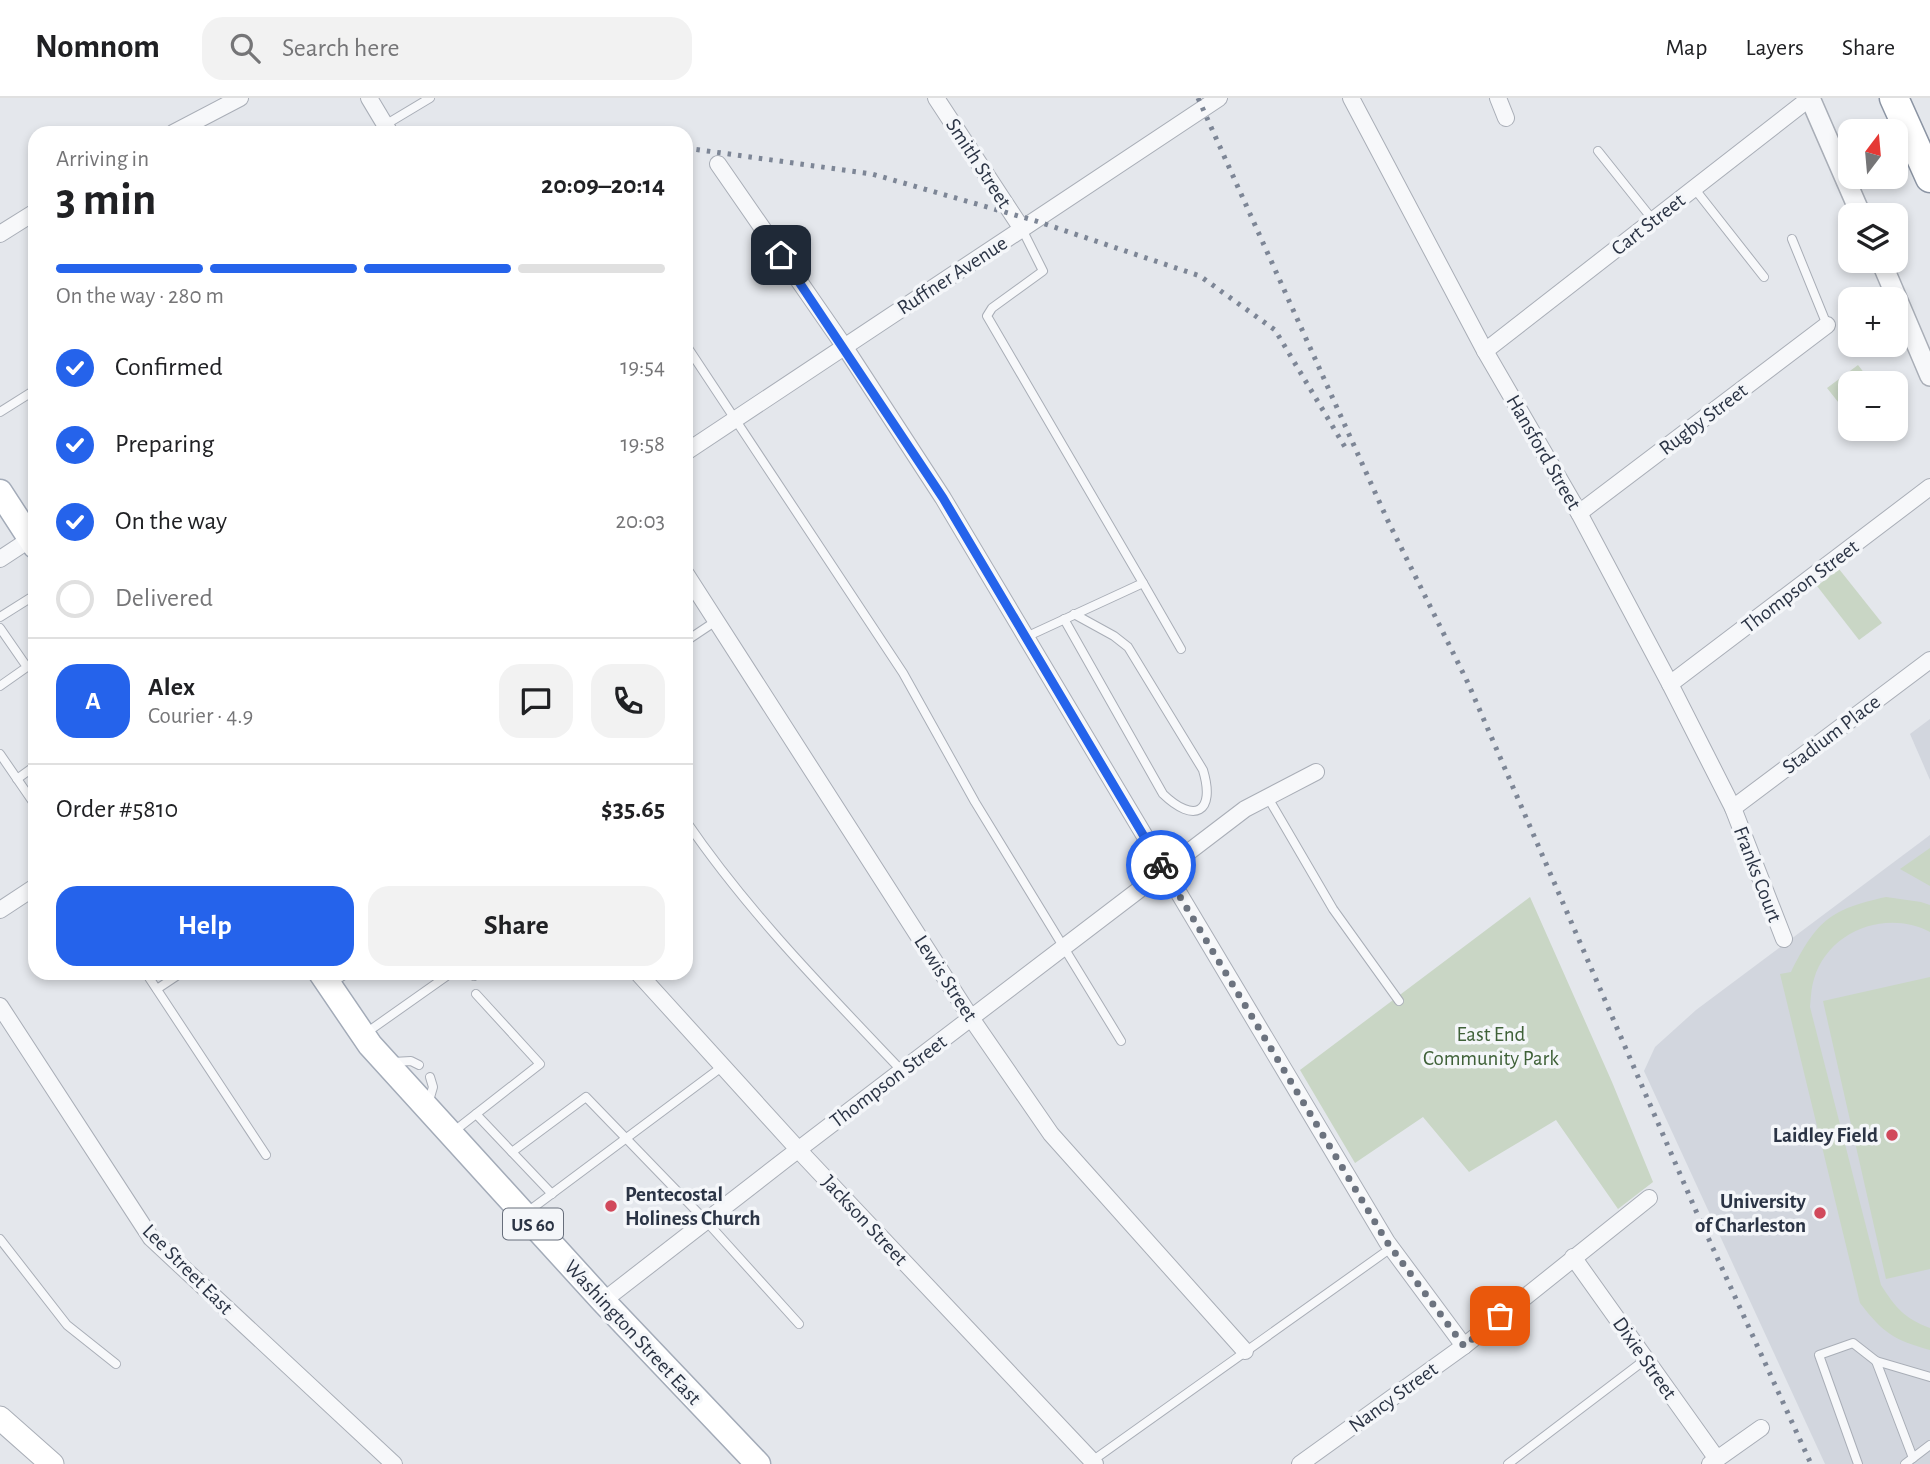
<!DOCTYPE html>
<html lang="en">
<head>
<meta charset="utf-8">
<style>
	body { margin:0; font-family:"Alegreya Sans",sans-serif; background:#f2f2f2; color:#202124; height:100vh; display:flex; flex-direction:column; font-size:26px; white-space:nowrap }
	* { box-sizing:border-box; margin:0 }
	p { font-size:23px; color:#757577 }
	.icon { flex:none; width:38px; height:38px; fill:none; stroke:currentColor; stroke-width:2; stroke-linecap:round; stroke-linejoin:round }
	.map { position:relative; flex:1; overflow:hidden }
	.panel { position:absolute; left:28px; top:28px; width:665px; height:854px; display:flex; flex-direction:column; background:#fff; border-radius:21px; box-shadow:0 4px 10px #0003 }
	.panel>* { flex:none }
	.needle { width:46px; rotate:16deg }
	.controls { position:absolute; left:1838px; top:21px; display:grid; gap:14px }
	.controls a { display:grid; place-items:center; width:70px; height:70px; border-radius:14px; background:#fff; box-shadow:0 4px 10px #0003; font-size:35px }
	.pin { position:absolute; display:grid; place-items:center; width:60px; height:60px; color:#fff; margin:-30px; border-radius:14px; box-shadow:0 4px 10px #0006 }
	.courier { position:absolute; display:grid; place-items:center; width:70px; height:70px; margin:-35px; border:5px solid #2563eb; border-radius:50%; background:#fff; color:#222; box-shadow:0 2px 9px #0007 }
	.headline em { font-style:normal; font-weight:700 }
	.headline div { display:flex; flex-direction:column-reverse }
	.headline { display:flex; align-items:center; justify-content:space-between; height:119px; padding:0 28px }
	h1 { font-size:46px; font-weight:700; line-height:52px }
	.bar { display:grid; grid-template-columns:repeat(4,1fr); gap:10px 7px; align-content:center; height:84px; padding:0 28px }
	.bar i { height:9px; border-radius:5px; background:#e0e0e0 }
	.bar .active { background:#2563eb }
	.bar p { grid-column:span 4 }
	.line { display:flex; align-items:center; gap:18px; padding:0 28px; border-top:2px solid #e0e0e0 }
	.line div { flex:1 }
	.round { display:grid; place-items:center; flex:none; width:74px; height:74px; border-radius:21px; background:#f2f2f2 }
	ol { padding:0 28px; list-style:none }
	li { display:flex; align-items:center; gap:21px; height:77px }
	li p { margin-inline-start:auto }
	li .icon { padding:7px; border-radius:50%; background:#2563eb; color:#fff; stroke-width:4 }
	li:last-child { color:#757577 }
	li i { width:38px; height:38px; border:4px solid #e0e0e0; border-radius:50% }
	.cta { display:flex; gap:14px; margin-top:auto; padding:14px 28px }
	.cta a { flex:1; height:80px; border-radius:21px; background:#2563eb; color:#fff; font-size:28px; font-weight:700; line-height:80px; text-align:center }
	.cta a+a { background:#f2f2f2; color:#202124 }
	header { display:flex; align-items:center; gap:42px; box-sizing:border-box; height:98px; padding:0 35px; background:#fff; border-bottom:2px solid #e0e0e0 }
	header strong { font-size:33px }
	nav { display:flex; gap:38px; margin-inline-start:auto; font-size:24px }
	.search { width:490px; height:63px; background:#f2f2f2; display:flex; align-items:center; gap:18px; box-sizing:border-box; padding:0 24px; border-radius:21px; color:#757577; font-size:26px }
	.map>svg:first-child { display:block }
	.built { fill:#d2d6de }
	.green { fill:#c9d6c5 }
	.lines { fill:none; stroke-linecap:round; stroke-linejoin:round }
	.service-casing { stroke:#a9aeb7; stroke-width:10 }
	.minor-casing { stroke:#a9aeb7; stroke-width:18 }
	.tertiary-casing { stroke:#a9aeb7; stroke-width:22 }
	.secondary-casing { stroke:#a9aeb7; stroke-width:25 }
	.primary-casing { stroke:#a3abb8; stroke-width:27 }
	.motorway-casing { stroke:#8b94a3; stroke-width:31 }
	.service { stroke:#f7f8fa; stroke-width:8 }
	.minor { stroke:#f7f8fa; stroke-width:16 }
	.tertiary { stroke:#f7f8fa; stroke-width:19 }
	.secondary { stroke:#fff; stroke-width:23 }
	.primary { stroke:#fff; stroke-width:24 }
	.motorway { stroke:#fff; stroke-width:28 }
	.rail { stroke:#7d8696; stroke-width:5; stroke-dasharray:3.5 7; stroke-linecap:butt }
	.done { stroke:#6c737f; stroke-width:7; stroke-dasharray:0 12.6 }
	.route { stroke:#2563eb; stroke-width:9 }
	.poi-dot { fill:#d1495b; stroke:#f4f6f9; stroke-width:2.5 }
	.labels { text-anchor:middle; stroke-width:7; stroke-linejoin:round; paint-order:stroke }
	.shield { fill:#f4f6f9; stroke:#676e7b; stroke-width:2 }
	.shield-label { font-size:19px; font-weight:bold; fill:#2b3445 }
	.street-label { font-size:21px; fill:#2b3445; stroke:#f4f6f9 }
	.park-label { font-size:21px; fill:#3f6138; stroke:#f4f6f9 }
	.poi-label { font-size:21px; font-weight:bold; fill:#2b3445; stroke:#f4f6f9; text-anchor:end }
</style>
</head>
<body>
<header>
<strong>Nomnom</strong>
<div class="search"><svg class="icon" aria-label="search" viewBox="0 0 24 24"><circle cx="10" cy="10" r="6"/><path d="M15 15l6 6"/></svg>Search here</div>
<nav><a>Map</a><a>Layers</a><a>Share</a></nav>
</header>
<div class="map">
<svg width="1930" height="1366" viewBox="0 0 1930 1366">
	<rect width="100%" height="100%" fill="#e4e7ec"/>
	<g class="built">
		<path d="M1930,621V682L1910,636Z"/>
		<path d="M1930,737V1366H1825L1644,973L1655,949L1696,912Z"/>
	</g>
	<g class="green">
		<path d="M1858,267L1872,285H1850V319L1827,290Z"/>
		<path d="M1839,471L1882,525L1859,542L1817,488Z"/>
		<path d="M1930,750V788L1900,771Z"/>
		<path d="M1530,799L1612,984L1653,1084L1618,1111L1556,1022L1469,1074L1423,1019L1355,1065L1300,972Z"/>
		<path d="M1886,799L1921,804L1930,807V834C1886,811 1828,833 1814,881C1811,890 1811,900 1810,909L1881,1187C1895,1209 1905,1221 1930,1230V1252C1894,1242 1883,1235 1860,1205L1780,876L1791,874C1817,822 1831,811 1886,799Z"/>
		<path d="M1930,879V1171L1886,1181L1823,903Z"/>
	</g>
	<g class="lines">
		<defs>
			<g id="service">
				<path d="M385,27L430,0"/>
				<path d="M1598,53L1653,122"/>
				<path d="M1694,90L1764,179"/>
				<path d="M1022,131L1043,173L992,210L987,218L1143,485L1026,539"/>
				<path d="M1792,141L1827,227"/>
				<path d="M686,247L903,575L975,704L1121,943"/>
				<path d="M0,314L35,292"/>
				<path d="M1143,485L1181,551"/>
				<path d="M0,519L35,497"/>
				<path d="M1064,521L1163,696C1194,726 1216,715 1203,672L1128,549L1114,538L1074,516"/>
				<path d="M0,530L27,569L0,588"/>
				<path d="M686,543L716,523"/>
				<path d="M0,656L35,707"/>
				<path d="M17,681L35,668"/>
				<path d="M1267,698L1333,811L1399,903"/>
				<path d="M686,723C748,814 826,893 902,973"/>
				<path d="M146,875L266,1057"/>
				<path d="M472,875L474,878"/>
				<path d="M332,885L347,875"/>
				<path d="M157,891L181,875"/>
				<path d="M476,896L540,966L476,1016"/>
				<path d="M366,935L451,875"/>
				<path d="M393,964L411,963L419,967"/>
				<path d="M428,1006L433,989L430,979"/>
				<path d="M453,1034L476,1016L512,1054L586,999L706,1123L799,1226"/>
				<path d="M512,1054L552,1096"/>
				<path d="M526,1115L723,968"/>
				<path d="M0,1141L67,1227L116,1266"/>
				<path d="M1876,1263L1913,1360"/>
				<path d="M1092,1363L1391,1150"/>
				<path d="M1508,1366L1646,1261"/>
				<path d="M1858,1366L1819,1257L1853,1245L1876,1263L1930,1279"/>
				<path d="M1905,1366L1930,1347"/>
			</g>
			<g id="minor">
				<path d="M369,0L390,35"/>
				<path d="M936,0L1022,131"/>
				<path d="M1351,0L1485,253L1579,415L1670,586L1733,710L1784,841"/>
				<path d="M1498,0L1506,20"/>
				<path d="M173,35L240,0"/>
				<path d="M718,66L844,248L943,400L1387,1144L1464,1248"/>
				<path d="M0,136L35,114"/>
				<path d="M1485,253L1810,0"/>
				<path d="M686,354L1219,0"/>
				<path d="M1579,415L1827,227"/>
				<path d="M0,461L35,438"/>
				<path d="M686,476L971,920L1051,1036L1245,1253"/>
				<path d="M1670,586L1930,389"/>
				<path d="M1733,710L1930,562"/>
				<path d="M0,812L35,789"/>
				<path d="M638,875L806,1060L1095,1366"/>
				<path d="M0,908L151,1140L394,1366"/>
				<path d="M1573,1159L1717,1361"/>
				<path d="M603,1203L786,1061L1245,711L1316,674"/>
				<path d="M1300,1366L1464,1248L1649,1100"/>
				<path d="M1710,1366L1761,1330"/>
			</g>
			<g id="tertiary">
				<path d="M1810,0L1861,117"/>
				<path d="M1881,163L1930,278"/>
			</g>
			<path id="secondary" d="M0,1320L52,1366"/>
			<g id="primary">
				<path d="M0,394L35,448"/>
				<path d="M321,875L370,947L603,1203L758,1366"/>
			</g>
			<path id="motorway" d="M1894,0L1930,80"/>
		</defs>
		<use href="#service" class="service-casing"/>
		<use href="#minor" class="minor-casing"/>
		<use href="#tertiary" class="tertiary-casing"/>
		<use href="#secondary" class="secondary-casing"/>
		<use href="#primary" class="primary-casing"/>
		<use href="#motorway" class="motorway-casing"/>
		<use href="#service" class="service"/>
		<use href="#minor" class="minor"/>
		<use href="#tertiary" class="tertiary"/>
		<use href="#secondary" class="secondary"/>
		<use href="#primary" class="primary"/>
		<use href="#motorway" class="motorway"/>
		<g class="rail">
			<path d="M1198,0L1387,421L1468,585L1696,1113L1811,1366"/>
			<path d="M686,50L872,76L1036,123L1200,178L1275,232L1348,354"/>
		</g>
	</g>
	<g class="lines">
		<path class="done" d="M1161,767L1387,1144L1464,1248L1500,1218"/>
		<path class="route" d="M781,157L943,400L1161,767"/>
	</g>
	<g class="poi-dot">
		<circle cx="1892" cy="1037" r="7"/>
		<circle cx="611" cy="1108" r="7"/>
		<circle cx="1820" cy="1115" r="7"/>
	</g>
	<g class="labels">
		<rect class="shield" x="503" y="1110.5" width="60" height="31" rx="5"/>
		<g class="shield-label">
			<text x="533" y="1133">US 60</text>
		</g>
		<g class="street-label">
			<text transform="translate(979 65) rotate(57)" y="7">Smith Street</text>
			<text transform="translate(1648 126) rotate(-38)" y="7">Cart Street</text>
			<text transform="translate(952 177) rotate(-33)" y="7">Ruffner Avenue</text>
			<text transform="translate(1703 321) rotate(-37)" y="7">Rugby Street</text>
			<text transform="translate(1544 354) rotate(60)" y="7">Hansford Street</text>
			<text transform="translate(1800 488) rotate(-37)" y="7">Thompson Street</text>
			<text transform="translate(1831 636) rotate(-37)" y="7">Stadium Place</text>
			<text transform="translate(1758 776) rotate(69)" y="7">Franks Court</text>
			<text transform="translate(946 880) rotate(57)" y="7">Lewis Street</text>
			<text transform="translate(888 983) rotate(-37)" y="7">Thompson Street</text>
			<text transform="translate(865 1122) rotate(47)" y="7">Jackson Street</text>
			<text transform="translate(188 1171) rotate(45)" y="7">Lee Street East</text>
			<text transform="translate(633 1234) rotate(47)" y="7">Washington Street East</text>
			<text transform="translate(1645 1260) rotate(55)" y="7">Dixie Street</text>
			<text transform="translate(1393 1299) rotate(-36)" y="7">Nancy Street</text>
		</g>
		<g class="park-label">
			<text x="1491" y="943">East End<tspan x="1491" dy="24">Community Park</tspan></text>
		</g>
		<g class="poi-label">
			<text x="1878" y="1044">Laidley Field</text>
			<text x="625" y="1103" text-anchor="start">Pentecostal<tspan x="625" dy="24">Holiness Church</tspan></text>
			<text x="1806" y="1110">University<tspan x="1806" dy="24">of Charleston</tspan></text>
		</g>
	</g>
</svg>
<div class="controls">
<a><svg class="needle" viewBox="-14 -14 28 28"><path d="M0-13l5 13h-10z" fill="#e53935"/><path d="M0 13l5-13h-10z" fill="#757577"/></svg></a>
<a><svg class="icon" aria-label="layers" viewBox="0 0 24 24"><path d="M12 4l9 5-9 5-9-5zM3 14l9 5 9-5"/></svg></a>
<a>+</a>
<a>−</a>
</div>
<div class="pin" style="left:1500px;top:1218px;background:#ea580c"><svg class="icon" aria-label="bag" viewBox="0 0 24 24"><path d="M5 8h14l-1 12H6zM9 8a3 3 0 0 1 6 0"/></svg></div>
<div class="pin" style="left:781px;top:157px;background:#1f2937"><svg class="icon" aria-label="home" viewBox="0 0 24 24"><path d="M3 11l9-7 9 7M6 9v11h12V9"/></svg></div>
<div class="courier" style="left:1161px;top:767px"><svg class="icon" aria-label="bike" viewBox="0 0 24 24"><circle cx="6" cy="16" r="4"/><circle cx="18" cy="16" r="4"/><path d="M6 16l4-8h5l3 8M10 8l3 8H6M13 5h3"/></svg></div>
<section class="panel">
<div class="headline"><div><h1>3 min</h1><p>Arriving in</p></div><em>20:09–20:14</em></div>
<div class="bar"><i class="active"></i><i class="active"></i><i class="active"></i><i></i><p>On the way · 280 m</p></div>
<ol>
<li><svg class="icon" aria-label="check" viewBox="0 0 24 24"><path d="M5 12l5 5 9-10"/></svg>Confirmed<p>19:54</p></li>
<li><svg class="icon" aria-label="check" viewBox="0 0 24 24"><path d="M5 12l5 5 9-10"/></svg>Preparing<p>19:58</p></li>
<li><svg class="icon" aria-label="check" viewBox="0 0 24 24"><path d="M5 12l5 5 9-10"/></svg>On the way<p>20:03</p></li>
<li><i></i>Delivered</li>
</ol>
<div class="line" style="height:126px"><b class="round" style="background:#2563eb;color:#fff">A</b><div><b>Alex</b><p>Courier · 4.9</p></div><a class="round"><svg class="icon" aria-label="chat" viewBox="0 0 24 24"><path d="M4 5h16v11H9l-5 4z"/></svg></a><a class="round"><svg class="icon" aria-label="phone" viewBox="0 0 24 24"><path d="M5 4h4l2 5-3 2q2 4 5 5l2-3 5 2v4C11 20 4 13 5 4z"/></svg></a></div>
<div class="line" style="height:91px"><div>Order #5810</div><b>$35.65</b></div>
<div class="cta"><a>Help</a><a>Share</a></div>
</section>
</div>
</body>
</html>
